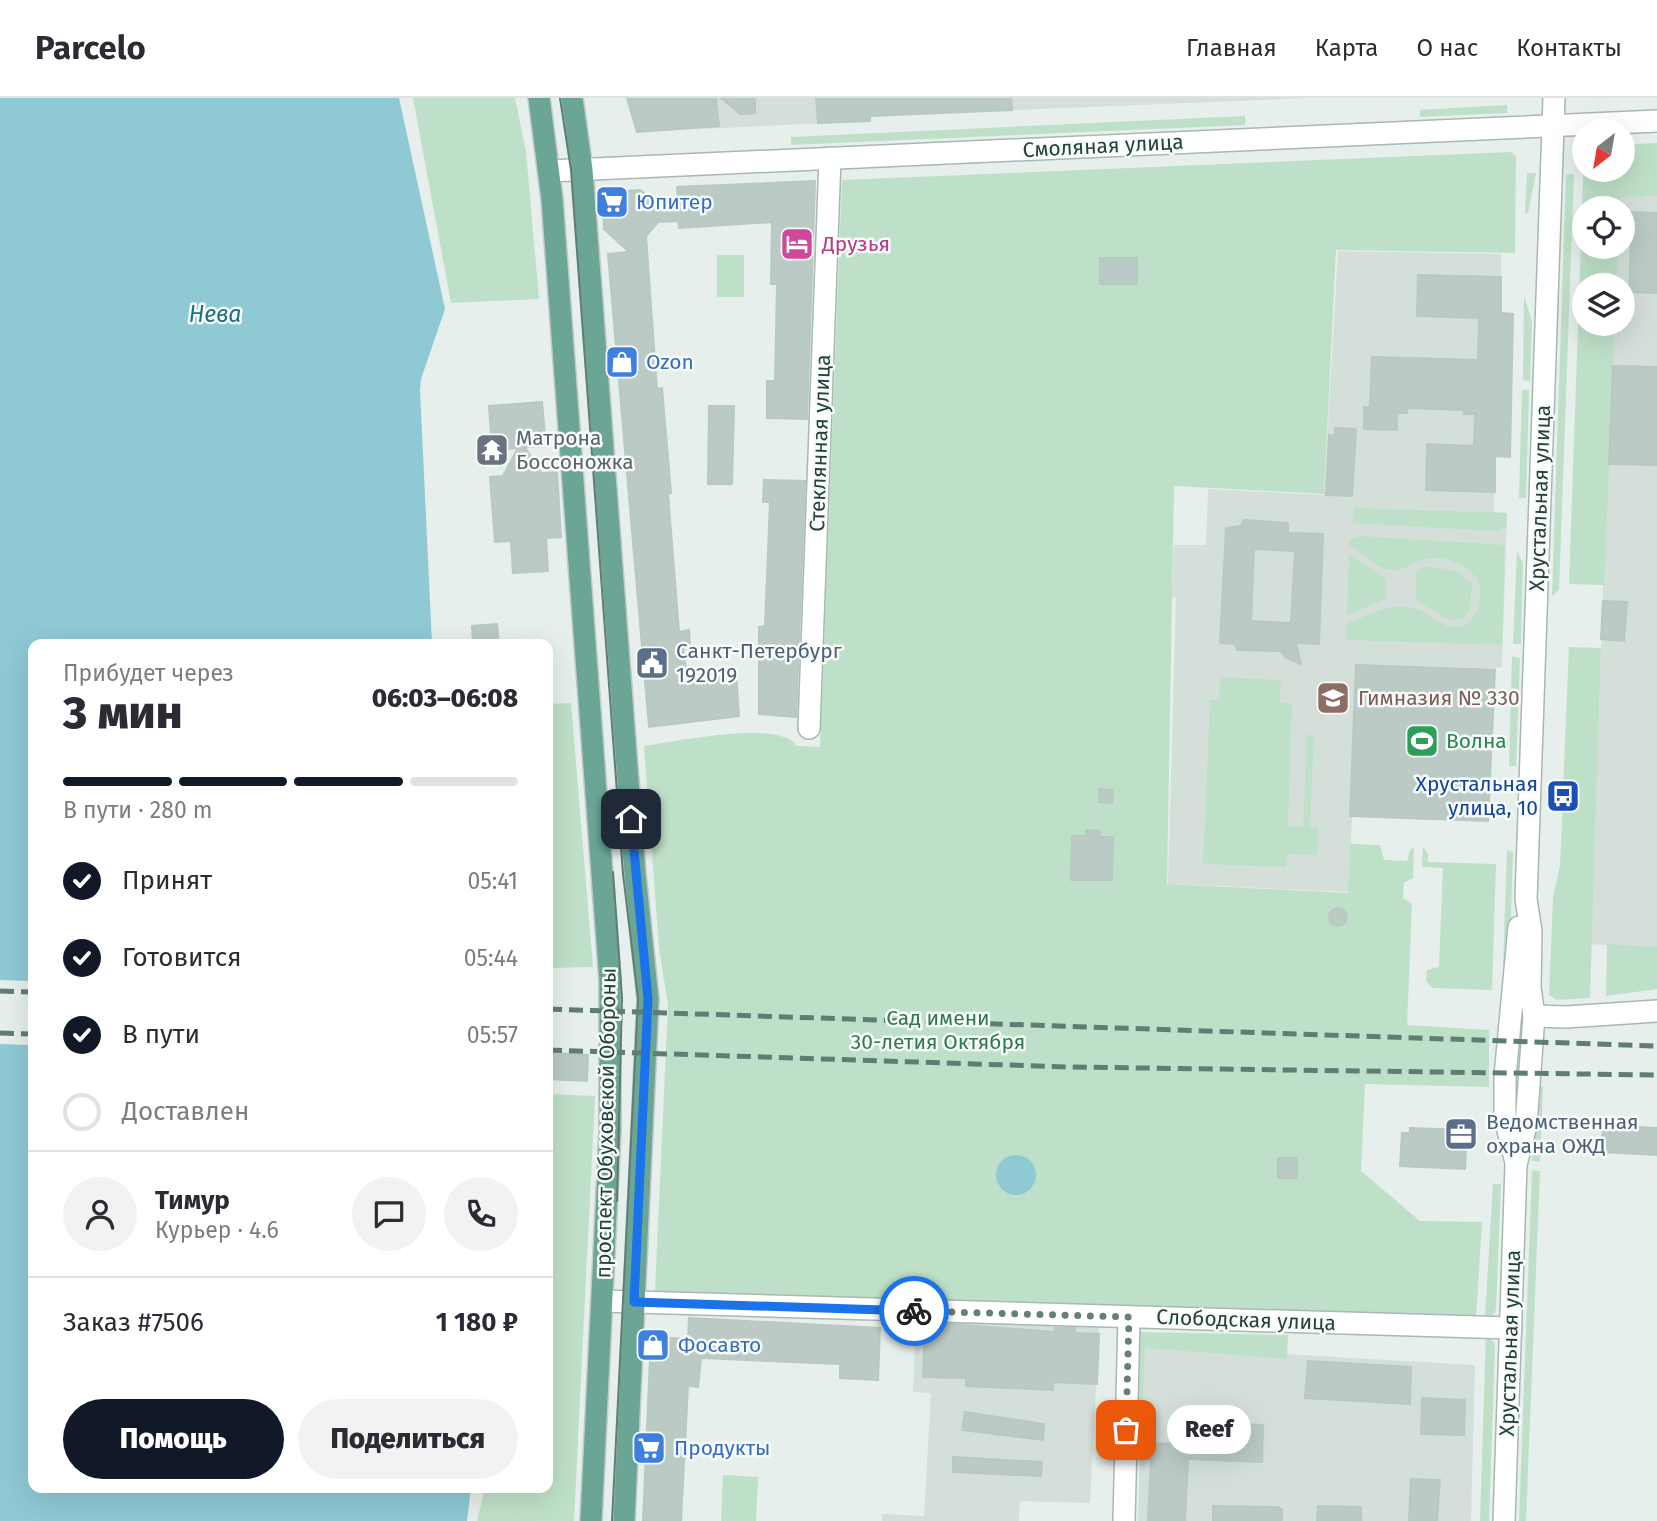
<!DOCTYPE html>
<html lang="ru">
<head>
<meta charset="utf-8">
<style>
	body { margin:0; font-family:"Fira Sans",sans-serif; background:#f2f2f3; color:#2b2b33; height:100vh; display:flex; flex-direction:column; font-size:26px; white-space:nowrap }
	* { box-sizing:border-box; margin:0 }
	p { font-size:23px; color:#7c7c81 }
	.icon { flex:none; width:38px; height:38px; fill:none; stroke:currentColor; stroke-width:2; stroke-linecap:round; stroke-linejoin:round }
	.map { position:relative; flex:1; overflow:hidden }
	.sheet { position:absolute; left:28px; top:541px; width:525px; height:854px; display:flex; flex-direction:column; background:#fff; border-radius:14px; box-shadow:0 7px 28px #0002 }
	.sheet>* { flex:none }
	.needle { width:46px; rotate:211deg }
	.tools { position:absolute; left:1572px; top:21px; display:grid; gap:14px }
	.tools a { display:grid; place-items:center; width:63px; height:63px; border-radius:50%; background:#fff; box-shadow:0 7px 28px #0002; font-size:35px }
	.pin { position:absolute; display:grid; place-items:center; width:60px; height:60px; color:#fff; margin:-30px; border-radius:14px; box-shadow:0 4px 10px #0006 }
	.courier { position:absolute; display:grid; place-items:center; width:70px; height:70px; margin:-35px; border:5px solid #1a73e8; border-radius:50%; background:#fff; color:#222; box-shadow:0 2px 9px #0007 }
	.bubble { position:absolute; height:49px; border-radius:24px; background:#fff; box-shadow:0 7px 28px #0002; font-size:23px; font-weight:800; line-height:49px; text-align:center }
	.overview em { font-style:normal; font-weight:800 }
	.overview div { display:flex; flex-direction:column-reverse }
	.overview { display:flex; align-items:center; justify-content:space-between; height:119px; padding:0 35px }
	h1 { font-size:46px; font-weight:800; line-height:52px }
	.bar { display:grid; grid-template-columns:repeat(4,1fr); gap:10px 7px; align-content:center; height:84px; padding:0 35px }
	.bar i { height:9px; border-radius:5px; background:#e1e1e2 }
	.bar .selected { background:#111827 }
	.bar p { grid-column:span 4 }
	.line { display:flex; align-items:center; gap:18px; padding:0 35px; border-top:2px solid #e1e1e2 }
	.line div { flex:1 }
	.round { display:grid; place-items:center; flex:none; width:74px; height:74px; border-radius:37px; background:#f2f2f3 }
	ol { padding:0 35px; list-style:none }
	li { display:flex; align-items:center; gap:21px; height:77px }
	li p { margin-inline-start:auto }
	li .icon { padding:7px; border-radius:50%; background:#111827; color:#fff; stroke-width:4 }
	li:last-child { color:#7c7c81 }
	li i { width:38px; height:38px; border:4px solid #e1e1e2; border-radius:50% }
	.primary-button { display:flex; gap:14px; margin-top:auto; padding:14px 35px }
	.primary-button a { flex:1; height:80px; border-radius:42px; background:#111827; color:#fff; font-size:28px; font-weight:800; line-height:80px; text-align:center }
	.primary-button a+a { background:#f2f2f3; color:#2b2b33 }
	header { display:flex; align-items:center; gap:42px; box-sizing:border-box; height:98px; padding:0 35px; background:#fff; border-bottom:2px solid #e1e1e2 }
	header strong { font-size:33px }
	nav { display:flex; gap:38px; margin-inline-start:auto; font-size:24px }
	.map>svg:first-child { display:block }
	.built { fill:#d4dfda }
	.green { fill:#bfe0c8 }
	.water { fill:#8ec9d4 }
	.pier { fill:#e6efeb }
	.building { fill:#bbcac4; stroke:#b8c9c2; stroke-width:2; fill-rule:evenodd }
	.lines { fill:none; stroke-linecap:round; stroke-linejoin:round }
	.minor-casing { stroke:#a8b8b2; stroke-width:24 }
	.major-casing { stroke:#c2cac8; stroke-width:24 }
	.minor { stroke:#fff; stroke-width:21 }
	.major { stroke:#6aa596; stroke-width:21 }
	.tram { stroke:#5f7d75; stroke-width:2 }
	.rail { stroke:#5f7d75; stroke-width:5; stroke-dasharray:14 7; stroke-linecap:butt }
	.done { stroke:#687f78; stroke-width:7; stroke-dasharray:0 12.6 }
	.route { stroke:#1a73e8; stroke-width:9 }
	.labels { text-anchor:middle; stroke-width:5; stroke-linejoin:round; paint-order:stroke }
	.street-label { font-size:21px; fill:#24423a; stroke:#f7fbf9 }
	.shop-label { font-size:21px; fill:#366cbe; stroke:#f7fbf9; text-anchor:start }
	.hotel-label { font-size:21px; fill:#b23c85; stroke:#f7fbf9; text-anchor:start }
	.worship-label { font-size:21px; fill:#5b616d; stroke:#f7fbf9; text-anchor:start }
	.service-label { font-size:21px; fill:#4e5e75; stroke:#f7fbf9; text-anchor:start }
	.education-label { font-size:21px; fill:#785e54; stroke:#f7fbf9; text-anchor:start }
	.leisure-label { font-size:21px; fill:#27864d; stroke:#f7fbf9; text-anchor:start }
	.transit-label { font-size:21px; fill:#164399; stroke:#f7fbf9; text-anchor:end }
	.park-label { font-size:21px; fill:#2d7a4b; stroke:#f7fbf9 }
	.water-label { font-size:23px; font-style:italic; fill:#1c6f80; stroke:#f7fbf9 }
</style>
</head>
<body>
<header>
<strong>Parcelo</strong>
<nav><a>Главная</a><a>Карта</a><a>О нас</a><a>Контакты</a></nav>
</header>
<div class="map">
<svg width="1657" height="1423" viewBox="0 0 1657 1423">
	<rect width="100%" height="100%" fill="#e6efeb"/>
	<g class="built">
		<path d="M627,0H1306L871,18L870,23L637,34Z"/>
		<path d="M1657,61V851L1591,846L1612,226H1622V187H1614L1615,149H1622V110H1617L1622,72Z"/>
		<path d="M1338,153L1501,156V215L1513,216L1511,287L1510,359H1495L1494,414L1507,415L1502,569L1495,570L1488,723L1352,718L1349,794L1168,786L1176,499H1172L1174,447H1206L1208,391L1324,397Z"/>
		<path d="M916,1222L1099,1229L1090,1405L1020,1403L1019,1423H882V1416L924,1418L931,1295L913,1294Z"/>
		<path d="M1143,1248L1475,1267L1471,1423H1138Z"/>
	</g>
	<g class="green">
		<path d="M413,0H515L526,54L539,201L451,205Z"/>
		<path d="M1507,7V15L1420,19V12Z"/>
		<path d="M1245,18V27L791,47V39Z"/>
		<path d="M1657,45V98L1620,99V110H1584V149H1618L1616,187H1584V226H1615L1604,487L1569,486L1584,54V72H1622V47Z"/>
		<path d="M1511,54L1516,58L1515,155L1336,152L1324,396L1174,388L1167,786L1348,795L1350,746L1380,747L1384,762L1407,763L1410,752L1414,749L1413,780L1404,785L1403,800L1412,806L1407,927L1489,932V989L1365,986L1361,1073L1420,1123L1482,1124L1476,1220L655,1193L668,907L659,850L644,648C675,644 779,621 797,648L820,649L842,82Z"/>
		<path d="M1527,75H1536L1528,115H1525Z"/>
		<path d="M1566,76H1574L1559,492L1552,498Z"/>
		<rect x="717" y="157" width="27" height="42"/>
		<path d="M1524,198L1532,224L1530,283L1523,282Z"/>
		<path d="M1522,292H1529L1526,400H1519Z"/>
		<path d="M1354,410L1507,415L1506,429L1494,433L1353,425Z"/>
		<path d="M1359,438L1505,447L1502,547L1346,542L1347,526C1368,517 1394,502 1419,512C1431,518 1443,531 1458,529C1478,527 1487,491 1474,477C1464,465 1441,457 1425,461C1411,464 1406,474 1390,472C1377,470 1361,454 1349,447L1352,440Z"/>
		<path d="M1517,453L1523,465L1521,546H1513Z"/>
		<path d="M1349,456L1386,481V501L1347,517Z"/>
		<path d="M1426,468L1457,473L1472,485L1470,510L1462,521L1450,522L1416,502V474Z"/>
		<path d="M1569,549L1601,550L1590,900L1557,902L1549,897L1553,800L1560,767L1563,704L1566,703V692L1563,691Z"/>
		<path d="M1512,558L1520,560L1516,668H1509Z"/>
		<path d="M1220,579L1281,582L1280,605H1292L1288,729H1303L1307,637H1314L1310,729L1318,730L1317,757L1287,756L1286,769L1203,766L1210,602H1219Z"/>
		<path d="M571,605L593,869L548,870V606Z"/>
		<path d="M1423,749L1428,756V764L1496,766L1492,892L1433,890L1426,883L1427,872L1439,869L1443,770L1422,769Z"/>
		<path d="M1507,752L1513,754L1510,849L1507,867H1503Z"/>
		<path d="M1607,846L1657,849V891L1606,898Z"/>
		<path d="M1537,989H1543L1540,1064L1532,1063Z"/>
		<path d="M548,996L595,998L574,1423H477L485,1390H548Z"/>
		<path d="M1532,1072L1540,1073L1526,1423H1519Z"/>
		<path d="M1493,1086H1501L1496,1210L1495,1215L1485,1220Z"/>
		<path d="M1140,1234L1288,1237L1287,1261L1145,1250L1142,1330L1136,1321Z"/>
		<path d="M1486,1236L1495,1246L1489,1423H1480Z"/>
		<path d="M723,1377L758,1379L756,1423H721Z"/>
	</g>
	<g class="water">
		<path d="M0,0H399L445,211L421,281L420,292L432,546H33V1390H471L467,1423H0Z"/>
		<circle cx="1016" cy="1077" r="20"/>
	</g>
	<path class="pier" d="M0,882L33,883V947L0,946Z"/>
	<g class="building">
		<path d="M627,0H716L719,28L637,34Z"/>
		<path d="M721,0H755V15L740,16Z"/>
		<path d="M816,0H1011L1012,12L870,18V23L818,25Z"/>
		<path d="M815,83L807,321L767,320V283H775L777,186H771L772,124L679,130L678,123L658,124L646,138L657,291L662,290L671,395L668,396L679,534L689,532L690,550L683,551L688,584L736,575L739,618L649,629L608,156L629,154L604,131L603,106L613,94L640,92L654,103L678,102L677,89Z"/>
		<path d="M1632,114L1657,115L1656,195L1629,194Z"/>
		<rect x="1100" y="160" width="37" height="26"/>
		<path d="M1418,177L1501,179V215L1513,216L1510,359L1495,358V394L1426,392L1427,346L1474,348L1475,316H1464V312L1407,310V315H1397V332L1364,331V309H1370L1372,259L1478,262L1479,220L1417,218Z"/>
		<path d="M1613,268L1657,269V367L1609,366Z"/>
		<path d="M542,304L546,348L525,349L541,375L557,374L561,439L546,440L548,473L513,475L511,443L495,444L490,379L503,378L518,350L492,352L489,308Z"/>
		<path d="M709,308H734L732,386H708Z"/>
		<path d="M1335,330L1356,331L1352,398L1326,397L1329,337L1335,338Z"/>
		<path d="M764,382L805,383L796,619L759,616V529L765,528L770,404H763Z"/>
		<path d="M1244,422L1288,425V435L1323,436L1319,546L1296,545L1301,566L1285,559L1281,553L1237,552L1235,546L1220,545L1226,430L1241,428ZM1254,451L1295,453L1291,525L1251,523Z"/>
		<path d="M1603,503L1627,504L1624,543L1601,541Z"/>
		<path d="M497,526L499,546H473L472,528Z"/>
		<path d="M1356,567L1495,572L1488,723L1350,718Z"/>
		<path d="M1099,691L1113,692L1112,705L1099,704Z"/>
		<path d="M1086,732L1100,733V739H1113L1112,782H1071L1072,738H1086Z"/>
		<circle cx="1338" cy="819" r="9"/>
		<path d="M548,955L588,957L587,983L548,981Z"/>
		<path d="M1603,1027L1657,1030V1057L1601,1054Z"/>
		<path d="M1410,1030L1467,1032L1465,1071L1400,1068L1402,1035H1410Z"/>
		<rect x="1278" y="1060" width="19" height="20"/>
		<path d="M689,1220L880,1230L878,1282L840,1280V1266L701,1260L698,1289L688,1288L681,1423H643L651,1239L688,1241Z"/>
		<path d="M948,1226L1055,1234V1230H1075V1235L1099,1236L1097,1286L1053,1284V1292L966,1288V1280L923,1279L925,1228Z"/>
		<path d="M1308,1263L1411,1269L1410,1306L1305,1300Z"/>
		<path d="M1422,1300L1465,1302L1464,1337L1421,1336Z"/>
		<path d="M965,1314L1044,1326L1043,1342L962,1332Z"/>
		<path d="M1183,1323L1263,1327L1262,1364L1188,1361L1185,1423H1148L1151,1361H1145L1144,1346L1183,1345Z"/>
		<path d="M953,1359L1042,1364L1041,1378L953,1374Z"/>
		<path d="M1411,1381L1440,1382L1437,1423H1409Z"/>
		<path d="M1213,1408L1277,1409L1282,1411V1423H1213Z"/>
		<path d="M1318,1408L1361,1409V1423H1317Z"/>
	</g>
	<g class="lines">
		<defs>
			<g id="minor">
				<path d="M550,73L1657,23"/>
				<path d="M809,630L830,60"/>
				<path d="M1534,918L1566,919L1657,913"/>
				<path d="M1516,1065L1505,1020V978L1519,829"/>
				<path d="M602,1203L1511,1230"/>
				<path d="M1124,1423L1129,1219"/>
				<path d="M1504,1423L1516,1067L1526,1027L1534,918L1530,890L1531,833L1526,801L1554,0"/>
			</g>
			<g id="major">
				<path d="M539,0L552,101L610,883V1033L591,1423"/>
				<path d="M572,0L582,72L635,776L648,901L624,1423"/>
			</g>
		</defs>
		<use href="#minor" class="minor-casing"/>
		<use href="#major" class="major-casing"/>
		<use href="#minor" class="minor"/>
		<use href="#major" class="major"/>
		<g class="tram">
			<path d="M560,0L571,72L623,776L638,901L612,1423"/>
			<path d="M613,774L622,900L617,1103"/>
		</g>
		<g class="rail">
			<path d="M0,893L33,894"/>
			<path d="M548,911L1657,948"/>
			<path d="M0,935L33,936"/>
			<path d="M548,952L1069,969L1657,977"/>
		</g>
	</g>
	<g class="lines">
		<path class="done" d="M914,1213L1129,1219L1126,1332"/>
		<path class="route" d="M631,721L648,901L634,1204L914,1213"/>
	</g>
	<defs>
		<symbol id="supermarket-square" viewBox="-11 -11 22 22"><rect x="-9" y="-9" width="18" height="18" rx="4" fill="#3f7fe0" stroke="#f7fbf9"/><path d="M-6-5.5h2.5l.6 2H6L4.5 2H-2.5L-4.4-4H-6ZM-1.5 3.2a1.3 1.3 0 1 0 .1 0ZM3 3.2a1.3 1.3 0 1 0 .1 0Z" fill="#fff"/></symbol>
		<symbol id="hotel-square" viewBox="-11 -11 22 22"><rect x="-9" y="-9" width="18" height="18" rx="4" fill="#d1479c" stroke="#f7fbf9"/><path d="M-6-4.5h1.5V1H6V5H4.5V3h-9V5H-6ZM-4 0a1.8 1.8 0 1 1 3.6 0ZM.5 0V-2.5h3Q6-2.5 6 0Z" fill="#fff"/></symbol>
		<symbol id="shop-square" viewBox="-11 -11 22 22"><rect x="-9" y="-9" width="18" height="18" rx="4" fill="#3f7fe0" stroke="#f7fbf9"/><path d="M-5-2.5h2.3a2.7 3.5 0 0 1 5.4 0H5L5.5 6h-11ZM-1.5-2.5h3a1.5 2.3 0 0 0-3 0Z" fill="#fff"/></symbol>
		<symbol id="temple-square" viewBox="-11 -11 22 22"><rect x="-9" y="-9" width="18" height="18" rx="4" fill="#6b7280" stroke="#f7fbf9"/><path d="M0-6L5-2H3V0L6.5 2.5H4V6H1.5V3h-3V6H-4V2.5H-6.5L-3 0V-2H-5Z" fill="#fff"/></symbol>
		<symbol id="civic-square" viewBox="-11 -11 22 22"><rect x="-9" y="-9" width="18" height="18" rx="4" fill="#5c6f8a" stroke="#f7fbf9"/><path d="M-.6-6.5H3V-4.5H.6V-3L4-1V1h2V6H-6V1h2V-1L-.6-3ZM-1.2 2.5V6h2.4V2.5Z" fill="#fff"/></symbol>
		<symbol id="school-square" viewBox="-11 -11 22 22"><rect x="-9" y="-9" width="18" height="18" rx="4" fill="#8d6e63" stroke="#f7fbf9"/><path d="M0-5L7-2L0 1L-7-2ZM-4 1L0 2.5L4 1V4Q0 6-4 4Z" fill="#fff"/></symbol>
		<symbol id="stadium-square" viewBox="-11 -11 22 22"><rect x="-9" y="-9" width="18" height="18" rx="4" fill="#2e9e5b" stroke="#f7fbf9"/><path d="M0-5a6.5 5 0 1 0 0 10a6.5 5 0 1 0 0-10ZM-3.5-1.8h7v3.6h-7Z" fill="#fff"/></symbol>
		<symbol id="bus-square" viewBox="-11 -11 22 22"><rect x="-9" y="-9" width="18" height="18" rx="4" fill="#1a4fb4" stroke="#f7fbf9"/><path d="M-5-6H5V4H4V6H2V4H-2V6H-4V4H-5ZM-3.5-4V0h7V-4ZM-3.5 1.2v1.5H-2V1.2ZM2 1.2v1.5H3.5V1.2Z" fill="#fff"/></symbol>
		<symbol id="office-square" viewBox="-11 -11 22 22"><rect x="-9" y="-9" width="18" height="18" rx="4" fill="#5c6f8a" stroke="#f7fbf9"/><path d="M-6-3h4V-5.5h4V-3h4V5H-6ZM-1-4.5V-3h2v-1.5ZM-6 0V1H6V0Z" fill="#fff"/></symbol>
	</defs>
	<g fill-rule="evenodd">
		<use href="#supermarket-square" x="593" y="85" width="38" height="38"/>
		<use href="#hotel-square" x="778" y="127" width="38" height="38"/>
		<use href="#shop-square" x="603" y="245" width="38" height="38"/>
		<use href="#temple-square" x="473" y="333" width="38" height="38"/>
		<use href="#civic-square" x="633" y="546" width="38" height="38"/>
		<use href="#school-square" x="1314" y="581" width="38" height="38"/>
		<use href="#stadium-square" x="1403" y="624" width="38" height="38"/>
		<use href="#bus-square" x="1544" y="679" width="38" height="38"/>
		<use href="#office-square" x="1442" y="1017" width="38" height="38"/>
		<use href="#shop-square" x="634" y="1228" width="38" height="38"/>
		<use href="#supermarket-square" x="630" y="1331" width="38" height="38"/>
	</g>
	<g class="labels">
		<g class="street-label">
			<text transform="translate(1103 48) rotate(-3)" y="7">Смоляная улица</text>
			<text transform="translate(820 345) rotate(-88)" y="7">Стеклянная улица</text>
			<text transform="translate(1540 400) rotate(-88)" y="7">Хрустальная улица</text>
			<text transform="translate(606 1025) rotate(-89)" y="7">проспект Обуховской Обороны</text>
			<text transform="translate(1246 1222) rotate(2)" y="7">Слободская улица</text>
			<text transform="translate(1510 1245) rotate(-88)" y="7">Хрустальная улица</text>
		</g>
		<g class="shop-label">
			<text x="636" y="111">Юпитер</text>
			<text x="646" y="271">Ozon</text>
			<text x="678" y="1254">Фосавто</text>
			<text x="674" y="1357">Продукты</text>
		</g>
		<g class="hotel-label">
			<text x="822" y="153">Друзья</text>
		</g>
		<g class="worship-label">
			<text x="516" y="347">Матрона<tspan x="516" dy="24">Боссоножка</tspan></text>
		</g>
		<g class="service-label">
			<text x="676" y="560">Санкт-Петербург<tspan x="676" dy="24">192019</tspan></text>
			<text x="1486" y="1031">Ведомственная<tspan x="1486" dy="24">охрана ОЖД</tspan></text>
		</g>
		<g class="education-label">
			<text x="1358" y="607">Гимназия № 330</text>
		</g>
		<g class="leisure-label">
			<text x="1446" y="650">Волна</text>
		</g>
		<g class="transit-label">
			<text x="1538" y="693">Хрустальная<tspan x="1538" dy="24">улица, 10</tspan></text>
		</g>
		<g class="park-label">
			<text x="938" y="927">Сад имени<tspan x="938" dy="24">30-летия Октября</tspan></text>
		</g>
		<g class="water-label">
			<text x="215" y="224">Нева</text>
		</g>
	</g>
</svg>
<div class="tools">
<a><svg class="needle" viewBox="-14 -14 28 28"><path d="M0-13l5 13h-10z" fill="#e53935"/><path d="M0 13l5-13h-10z" fill="#7c7c81"/></svg></a>
<a><svg class="icon" aria-label="locate" viewBox="0 0 24 24"><circle cx="12" cy="12" r="6"/><path d="M12 2v4M12 18v4M2 12h4M18 12h4"/></svg></a>
<a><svg class="icon" aria-label="layers" viewBox="0 0 24 24"><path d="M12 4l9 5-9 5-9-5zM3 14l9 5 9-5"/></svg></a>
</div>
<div class="pin" style="left:1126px;top:1332px;background:#ea580c"><svg class="icon" aria-label="bag" viewBox="0 0 24 24"><path d="M5 8h14l-1 12H6zM9 8a3 3 0 0 1 6 0"/></svg></div>
<div class="pin" style="left:631px;top:721px;background:#1f2937"><svg class="icon" aria-label="home" viewBox="0 0 24 24"><path d="M3 11l9-7 9 7M6 9v11h12V9"/></svg></div>
<div class="courier" style="left:914px;top:1213px"><svg class="icon" aria-label="bike" viewBox="0 0 24 24"><circle cx="6" cy="16" r="4"/><circle cx="18" cy="16" r="4"/><path d="M6 16l4-8h5l3 8M10 8l3 8H6M13 5h3"/></svg></div>
<div class="bubble" style="left:1167px;top:1307px;width:84px">Reef</div>
<section class="sheet">
<div class="overview"><div><h1>3 мин</h1><p>Прибудет через</p></div><em>06:03–06:08</em></div>
<div class="bar"><i class="selected"></i><i class="selected"></i><i class="selected"></i><i></i><p>В пути · 280 m</p></div>
<ol>
<li><svg class="icon" aria-label="check" viewBox="0 0 24 24"><path d="M5 12l5 5 9-10"/></svg>Принят<p>05:41</p></li>
<li><svg class="icon" aria-label="check" viewBox="0 0 24 24"><path d="M5 12l5 5 9-10"/></svg>Готовится<p>05:44</p></li>
<li><svg class="icon" aria-label="check" viewBox="0 0 24 24"><path d="M5 12l5 5 9-10"/></svg>В пути<p>05:57</p></li>
<li><i></i>Доставлен</li>
</ol>
<div class="line" style="height:126px"><a class="round"><svg class="icon" aria-label="person" viewBox="0 0 24 24"><circle cx="12" cy="8" r="4"/><path d="M4 21q1-7 8-7t8 7"/></svg></a><div><b>Тимур</b><p>Курьер · 4.6</p></div><a class="round"><svg class="icon" aria-label="chat" viewBox="0 0 24 24"><path d="M4 5h16v11H9l-5 4z"/></svg></a><a class="round"><svg class="icon" aria-label="phone" viewBox="0 0 24 24"><path d="M5 4h4l2 5-3 2q2 4 5 5l2-3 5 2v4C11 20 4 13 5 4z"/></svg></a></div>
<div class="line" style="height:91px"><div>Заказ #7506</div><b>1 180 ₽</b></div>
<div class="primary-button"><a>Помощь</a><a>Поделиться</a></div>
</section>
</div>
</body>
</html>
